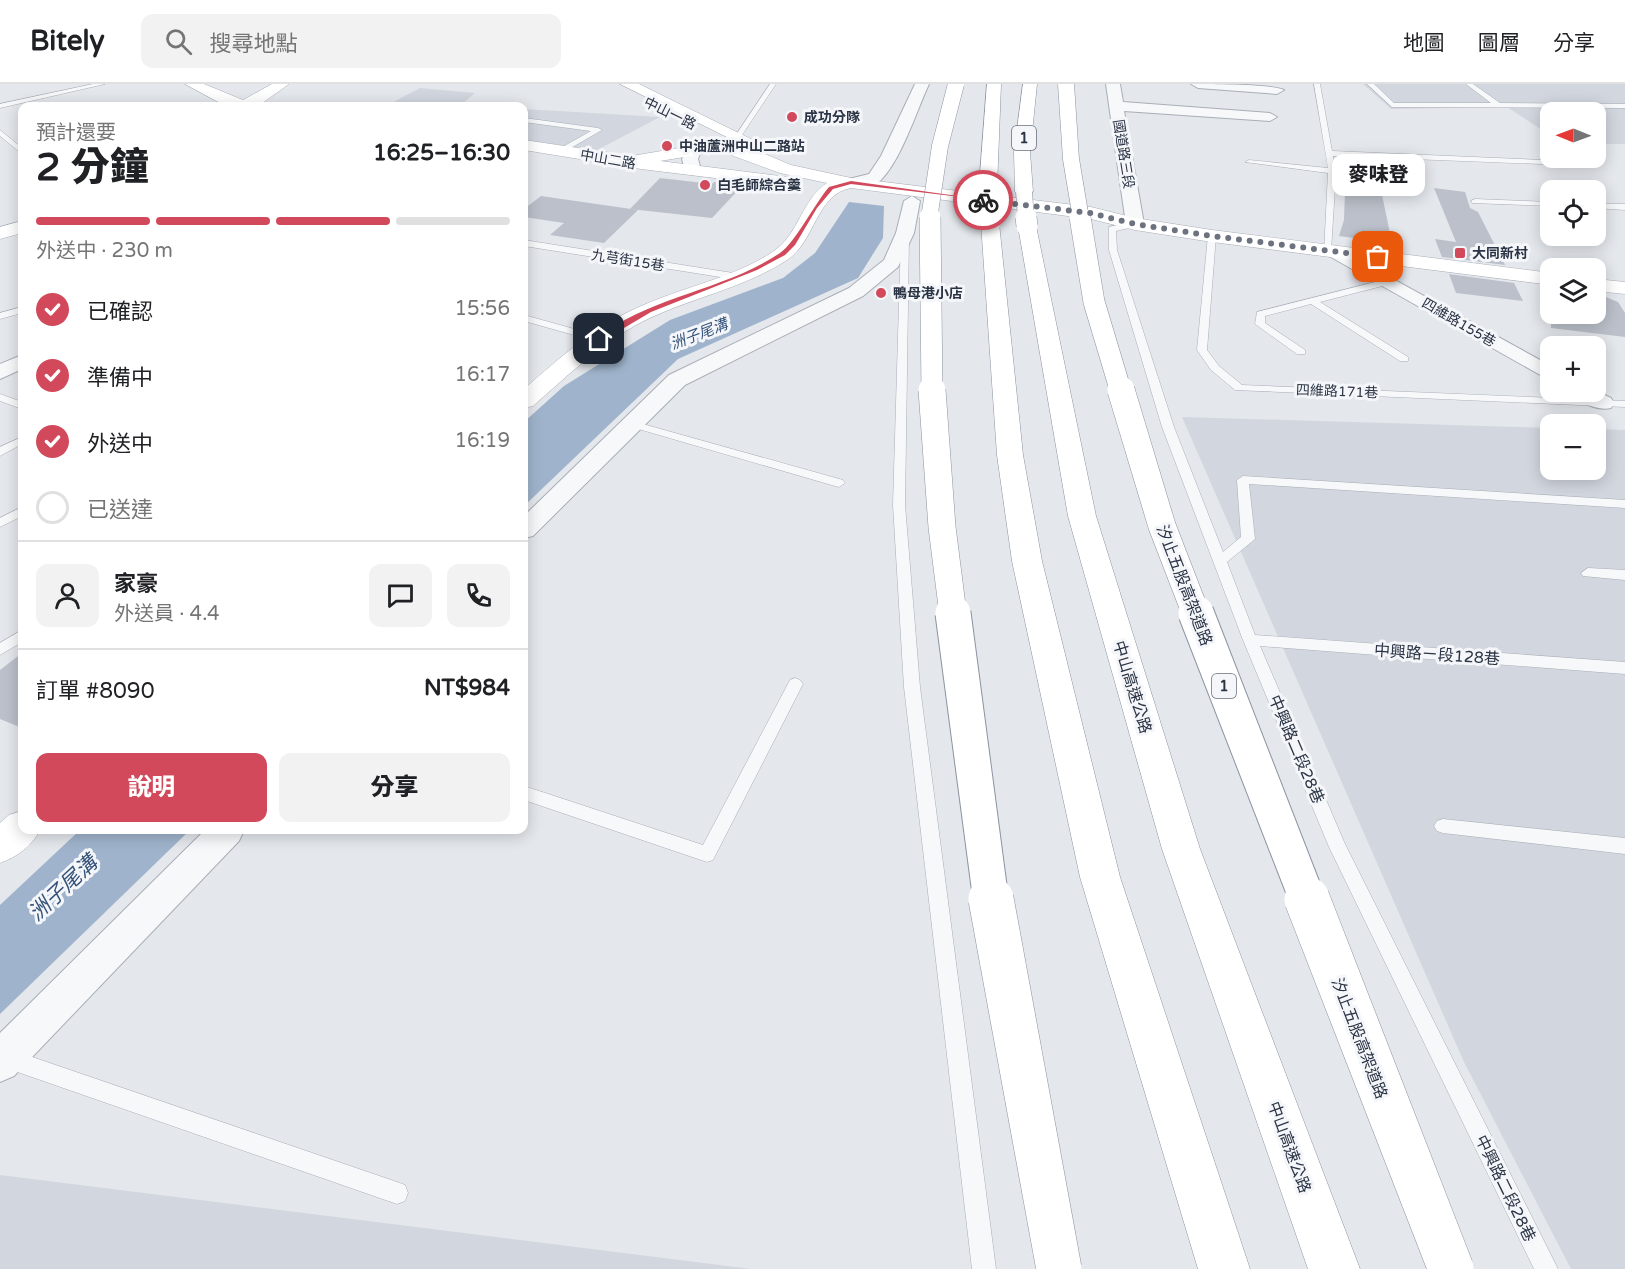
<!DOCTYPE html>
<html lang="zh-TW">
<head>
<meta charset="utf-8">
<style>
	body { margin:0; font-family:"Varela Round","Noto Sans TC",sans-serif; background:#f2f2f2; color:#202124; height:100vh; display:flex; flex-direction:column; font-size:22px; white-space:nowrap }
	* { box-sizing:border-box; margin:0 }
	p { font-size:20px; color:#757577 }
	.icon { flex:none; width:33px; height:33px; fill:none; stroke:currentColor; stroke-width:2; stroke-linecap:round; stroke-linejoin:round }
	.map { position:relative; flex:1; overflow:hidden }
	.side { position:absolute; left:18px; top:18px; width:510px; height:732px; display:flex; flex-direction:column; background:#fff; border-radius:12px; box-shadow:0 3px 15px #0003 }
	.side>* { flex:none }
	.needle { width:39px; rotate:271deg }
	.tools { position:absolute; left:1540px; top:18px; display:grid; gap:12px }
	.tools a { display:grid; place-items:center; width:66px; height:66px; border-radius:12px; background:#fff; box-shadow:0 3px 15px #0003; font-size:30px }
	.pin { position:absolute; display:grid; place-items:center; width:51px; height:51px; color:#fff; margin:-26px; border-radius:12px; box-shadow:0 3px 9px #0006 }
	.courier { position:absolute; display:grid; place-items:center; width:60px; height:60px; margin:-30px; border:4px solid #d1495b; border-radius:50%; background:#fff; color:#222; box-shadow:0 2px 8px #0007 }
	.bubble { position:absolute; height:42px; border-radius:12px; background:#fff; box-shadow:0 3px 15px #0003; font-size:20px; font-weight:800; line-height:42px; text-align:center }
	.headline em { font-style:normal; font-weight:800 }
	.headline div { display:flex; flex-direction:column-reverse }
	.headline { display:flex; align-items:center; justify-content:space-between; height:102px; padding:0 18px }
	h1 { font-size:39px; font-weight:800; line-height:45px }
	.bar { display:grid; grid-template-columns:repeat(4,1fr); gap:9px 6px; align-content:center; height:72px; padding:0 18px }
	.bar i { height:8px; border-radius:4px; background:#e0e0e0 }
	.bar .selected { background:#d1495b }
	.bar p { grid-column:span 4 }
	.line { display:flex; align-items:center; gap:15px; padding:0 18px; border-top:2px solid #e0e0e0 }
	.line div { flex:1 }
	.round { display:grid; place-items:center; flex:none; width:63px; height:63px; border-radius:12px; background:#f2f2f2 }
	ol { padding:0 18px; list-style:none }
	li { display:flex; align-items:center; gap:18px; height:66px }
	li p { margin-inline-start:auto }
	li .icon { padding:6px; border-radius:50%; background:#d1495b; color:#fff; stroke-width:4 }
	li:last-child { color:#757577 }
	li i { width:33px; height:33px; border:3px solid #e0e0e0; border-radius:50% }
	.button { display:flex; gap:12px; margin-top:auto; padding:12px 18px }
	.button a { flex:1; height:69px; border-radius:12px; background:#d1495b; color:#fff; font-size:24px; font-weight:800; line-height:69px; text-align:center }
	.button a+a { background:#f2f2f2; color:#202124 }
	header { display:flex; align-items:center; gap:36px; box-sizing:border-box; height:84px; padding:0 30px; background:#fff; border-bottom:2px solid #e0e0e0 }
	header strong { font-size:28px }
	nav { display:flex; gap:33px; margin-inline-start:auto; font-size:21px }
	.search { width:420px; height:54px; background:#f2f2f2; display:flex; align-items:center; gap:15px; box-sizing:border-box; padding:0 21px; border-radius:12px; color:#757577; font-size:22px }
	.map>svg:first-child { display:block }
	.built { fill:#d2d6de }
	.water { fill:#9fb4cc }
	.building { fill:#bbc0ca }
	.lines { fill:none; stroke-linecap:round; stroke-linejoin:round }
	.lane-casing { stroke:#a9aeb7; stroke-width:1 }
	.street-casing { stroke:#a9aeb7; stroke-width:2 }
	.secondary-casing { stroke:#a9aeb7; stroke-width:1 }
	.highway-casing { stroke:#8b94a3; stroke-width:1 }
	.lane { fill:#f7f8fa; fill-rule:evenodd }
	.street { fill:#f7f8fa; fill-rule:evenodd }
	.secondary { fill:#fff; fill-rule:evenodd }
	.highway { fill:#fff; fill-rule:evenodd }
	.highway-bridge-far4-casing { stroke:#8b94a3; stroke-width:17; stroke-linecap:butt }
	.highway-bridge-far3-casing { stroke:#8b94a3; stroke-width:22; stroke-linecap:butt }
	.highway-bridge-far2-casing { stroke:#8b94a3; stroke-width:28; stroke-linecap:butt }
	.highway-bridge-far1-casing { stroke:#8b94a3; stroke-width:37; stroke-linecap:butt }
	.highway-bridge-casing { stroke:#8b94a3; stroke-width:46; stroke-linecap:butt }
	.highway-bridge-far4 { stroke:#fff; stroke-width:16 }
	.highway-bridge-far3 { stroke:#fff; stroke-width:21 }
	.highway-bridge-far2 { stroke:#fff; stroke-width:27 }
	.highway-bridge-far1 { stroke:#fff; stroke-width:35 }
	.highway-bridge { stroke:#fff; stroke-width:45 }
	.route { fill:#d1495b }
	.done { stroke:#6c737f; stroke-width:6; stroke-dasharray:0 10.8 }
	.poi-dot { fill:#d1495b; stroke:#f4f6f9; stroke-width:2 }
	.labels { text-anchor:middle; stroke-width:6; stroke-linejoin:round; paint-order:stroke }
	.far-street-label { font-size:14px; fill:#2b3445; stroke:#f4f6f9 }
	.far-poi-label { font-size:14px; font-weight:bold; fill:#2b3445; stroke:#f4f6f9; text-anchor:start }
	.shield { fill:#f4f6f9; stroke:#676e7b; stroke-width:1.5 }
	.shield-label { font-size:15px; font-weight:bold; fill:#2b3445 }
	.far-water-label { font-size:15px; font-style:italic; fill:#34527a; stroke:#f4f6f9 }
	.street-label { font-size:16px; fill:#2b3445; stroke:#f4f6f9 }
	.near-water-label { font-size:21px; font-style:italic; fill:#34527a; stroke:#f4f6f9 }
</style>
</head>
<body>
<header>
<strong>Bitely</strong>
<div class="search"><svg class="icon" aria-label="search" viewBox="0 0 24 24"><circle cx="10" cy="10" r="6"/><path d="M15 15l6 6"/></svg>搜尋地點</div>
<nav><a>地圖</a><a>圖層</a><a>分享</a></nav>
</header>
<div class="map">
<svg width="1625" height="1185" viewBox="0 0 1625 1185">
	<rect width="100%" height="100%" fill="#e4e7ec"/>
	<g class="built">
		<path d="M1363,0H1625V60H1596V28H1551V52L1507,23L1391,25Z"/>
		<path d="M420,4L475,9L462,20L491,22H386Z"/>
		<path d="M524,25L660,33L597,66L524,56Z"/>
		<path d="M1182,333L1551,344V386H1596V345L1625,346V1185H1571L1464,978Z"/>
		<path d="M0,1091L751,1185H0Z"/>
	</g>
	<g class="water">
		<path d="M849,118L884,122L883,154L858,194L678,275L524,422V338L564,302L670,236L783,194L815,169Z"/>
		<path d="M80,746H190L0,930V821Z"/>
	</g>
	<g class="building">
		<path d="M660,94L712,100L714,98L742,102L712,134L630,125Z"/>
		<path d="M1349,96L1380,101L1392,159L1339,152L1344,136L1345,108H1350Z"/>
		<path d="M1434,104L1465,108L1470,124L1478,128L1505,181L1442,173L1435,155L1456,158Z"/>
		<path d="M541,112L638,126L604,159L550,151L564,139L524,133V125Z"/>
		<path d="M1449,190L1514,199L1523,217L1456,209Z"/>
		<path d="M1596,209L1618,218L1625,229V253L1551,244V230H1596Z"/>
		<path d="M22,569V644L0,635V586Z"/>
	</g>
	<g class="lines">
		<defs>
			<g id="lane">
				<path d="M93,0H105L0,24V20Z"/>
				<path d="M770,0H776L740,54H734Z"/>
				<path d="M1314,0H1320L1332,67L1567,77L1571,79L1567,81L1333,72L1336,87L1331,167L1324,169L1328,89L1245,78L1249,76L1328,84Z"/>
				<path d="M1367,0H1374L1394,19H1491L1466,0H1473L1500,19L1625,20V24L1392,23Z"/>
				<path d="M524,34L598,44L602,46L562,69L559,65L591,47L524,38Z"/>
				<path d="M0,46L22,64V70L0,52Z"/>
				<path d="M1475,115L1551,118V122L1472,119L1471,117Z"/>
				<path d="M1596,120H1625V126L1596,124Z"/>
				<path d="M1135,137L1139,140L1138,142L1116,147L1117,166L1174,343L1223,468L1241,453L1237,396L1243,392L1625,416V424L1249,400L1255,455L1227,478L1255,551L1625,578V590L1260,562L1345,760L1558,1185H1534L1329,763L1243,556L1162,343L1109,166V143Z"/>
				<path d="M905,149L909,152L905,421L920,603L996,1185H972L904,603L893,421L901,152Z"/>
				<path d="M1212,149L1216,152L1207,266L1219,282L1242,301L1625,317V323L1235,306L1211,286L1197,266L1208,152Z"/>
				<path d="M524,156L733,189L738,192L733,195L524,162Z"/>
				<path d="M1387,195L1392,198L1390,200L1320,218L1408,273V277H1400L1311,220L1265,232V239L1305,266V270H1297L1255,240L1257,228Z"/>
				<path d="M22,223V229L0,235V229Z"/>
				<path d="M524,231L603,253L604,255L599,258L524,237Z"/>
				<path d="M0,310L22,318V325L0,317Z"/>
				<path d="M632,337L843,396L845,399L839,403L835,402L628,342L626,340Z"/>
				<path d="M22,353V360L0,372V363Z"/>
				<path d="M22,423V432L0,443V434Z"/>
				<path d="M1588,484L1625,486V496L1583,492L1581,489Z"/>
				<path d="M22,546V558L0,571V559Z"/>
				<path d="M795,594L800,596L803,600L713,776L707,778L524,716V702L703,761L790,596Z"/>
				<path d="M1443,735L1625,754V770L1443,749L1437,747L1434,742L1437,737Z"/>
				<path d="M6,964L397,1098L405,1101L408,1109L405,1117L397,1120L6,984L0,982V966Z"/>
			</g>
			<g id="street">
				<path d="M915,0H929C916,28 902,74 881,96C875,102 854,104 845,102L843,99L845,96L869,90L881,72Z"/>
				<path d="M1106,0H1120L1123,18L1270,29L1277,33L1270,37L1124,27L1144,140L1135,145L1126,140Z"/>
				<path d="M1191,0C1210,0 1272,0 1284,6L1277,10L1198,4Z"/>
				<path d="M694,59L702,64L698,75L701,86L693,91L685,86L682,75L689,61Z"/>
				<path d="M912,112L920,117L914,149L898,183L863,212L685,301L533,452L524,454V432L669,291L849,204L884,176L896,149L904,117Z"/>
				<path d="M1335,163L1551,282V297L1329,172L1326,168L1329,164Z"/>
				<path d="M22,271V285L0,295V280Z"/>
				<path d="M1596,307L1611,314L1614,319L1611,324C1598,327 1578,319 1570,308Z"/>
				<path d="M205,746H244L239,757L14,992L0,998V949Z"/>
			</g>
			<g id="secondary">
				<path d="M185,0H204L243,16L272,0H289L258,22L222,20Z"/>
				<path d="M620,0H639L757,58L749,63L743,61Z"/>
				<path d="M524,56L632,72L720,57L748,63L791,81L851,94L1091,123L1135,134L1212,146L1551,189V201L1212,158L1135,146L1091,135L851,104C816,110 815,158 787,176C741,206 684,215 636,241C598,262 565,294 533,322L524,324V305C560,274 595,242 639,223C683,203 734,194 774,167C799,150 802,115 827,99L780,89L720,67L660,77L788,93L797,98L788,103L641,85L524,66Z"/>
				<path d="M22,137V149L0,155V143Z"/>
				<path d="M1596,195L1625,198V210L1596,207Z"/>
				<path d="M22,727V746H40C32,762 17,773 0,779V739L9,731Z"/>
			</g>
			<g id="highway">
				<path d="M987,0H1001L997,104L988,109L979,104Z"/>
				<path d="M1023,0H1037L1030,68L1033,108L1024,113L1015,108L1014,68Z"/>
				<path d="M990,133L999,139L1023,371L1042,477L1120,793L1250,1185H1198L1080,793L1012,477L997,371L981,139Z"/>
				<path d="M1027,136L1036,142L1096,432L1200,765L1360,1185H1308L1162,765L1068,432L1018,142Z"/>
			</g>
		</defs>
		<use href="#lane" class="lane-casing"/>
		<use href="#street" class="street-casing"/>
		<use href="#secondary" class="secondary-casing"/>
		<use href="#highway" class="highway-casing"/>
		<use href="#lane" class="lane"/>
		<use href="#street" class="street"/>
		<use href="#secondary" class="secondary"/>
		<use href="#highway" class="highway"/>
		<defs>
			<g id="highway-bridge-far4">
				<path d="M1066,0L1071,75L1081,135"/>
				<path d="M988,104L990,135"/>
				<path d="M1024,108L1026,135"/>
				<path d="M929,135L940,62L956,0"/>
			</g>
			<g id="highway-bridge-far3">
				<path d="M930,133L932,308"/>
				<path d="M990,133V139"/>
				<path d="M1026,133L1027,142"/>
				<path d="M1080,133L1094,218L1121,308"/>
			</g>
			<g id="highway-bridge-far2">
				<path d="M932,306L942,443L953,530"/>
				<path d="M1121,306L1162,442L1196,530"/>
			</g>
			<g id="highway-bridge-far1">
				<path d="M953,529L991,817"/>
				<path d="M1196,529L1308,817"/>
			</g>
			<g id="highway-bridge">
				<path d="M991,815L1059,1185"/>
				<path d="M1307,815L1451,1185"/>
			</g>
		</defs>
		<use href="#highway-bridge-far4" class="highway-bridge-far4-casing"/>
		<use href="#highway-bridge-far3" class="highway-bridge-far3-casing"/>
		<use href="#highway-bridge-far2" class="highway-bridge-far2-casing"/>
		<use href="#highway-bridge-far1" class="highway-bridge-far1-casing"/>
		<use href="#highway-bridge" class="highway-bridge-casing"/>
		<use href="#highway-bridge-far4" class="highway-bridge-far4"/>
		<use href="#highway-bridge-far3" class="highway-bridge-far3"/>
		<use href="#highway-bridge-far2" class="highway-bridge-far2"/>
		<use href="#highway-bridge-far1" class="highway-bridge-far1"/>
		<use href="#highway-bridge" class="highway-bridge"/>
	</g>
	<path class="route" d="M851,97L986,116L851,100L833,105L817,124L795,161L785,171L757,186L651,228L602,257L596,255C649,212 724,207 780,169C795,159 815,119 829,103Z"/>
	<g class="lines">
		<path class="done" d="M983,116L1090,129L1135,140L1212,152L1378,173"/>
	</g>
	<g class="poi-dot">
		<circle cx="792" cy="33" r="6"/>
		<circle cx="667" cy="62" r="6"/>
		<circle cx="705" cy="101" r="6"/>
		<rect x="1454" y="163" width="12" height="12" rx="3"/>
		<circle cx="881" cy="209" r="6"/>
	</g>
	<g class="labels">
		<g class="far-street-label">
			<text transform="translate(670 29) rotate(26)" y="5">中山一路</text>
			<text transform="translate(1124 70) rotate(81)" y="5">國道路三段</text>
			<text transform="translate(608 75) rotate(10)" y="5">中山二路</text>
			<text transform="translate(628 176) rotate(9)" y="5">九芎街15巷</text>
			<text transform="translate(1459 238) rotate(30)" y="5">四維路155巷</text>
			<text transform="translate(1337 307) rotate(2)" y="5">四維路171巷</text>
		</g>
		<g class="far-poi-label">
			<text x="804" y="38">成功分隊</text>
			<text x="679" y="67">中油蘆洲中山二路站</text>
			<text x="717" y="106">白毛師綜合羹</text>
			<text x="1472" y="174">大同新村</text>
			<text x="893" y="214">鴨母港小店</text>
		</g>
		<g class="shield">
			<rect x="1012" y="42" width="24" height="24" rx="4.5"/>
			<rect x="1212" y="590" width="24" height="24" rx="4.5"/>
		</g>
		<g class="shield-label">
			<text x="1024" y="59">1</text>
			<text x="1224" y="607">1</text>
		</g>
		<g class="far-water-label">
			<text transform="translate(699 250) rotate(-21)" y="5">洲子尾溝</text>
		</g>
		<g class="street-label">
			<text transform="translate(1185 501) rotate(69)" y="6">汐止五股高架道路</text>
			<text transform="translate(1437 570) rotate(4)" y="6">中興路ㄧ段128巷</text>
			<text transform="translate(1133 603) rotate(73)" y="6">中山高速公路</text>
			<text transform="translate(1297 665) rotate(67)" y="6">中興路二段28巷</text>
			<text transform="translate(1360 954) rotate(69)" y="6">汐止五股高架道路</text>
			<text transform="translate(1290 1063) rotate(70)" y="6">中山高速公路</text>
			<text transform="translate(1506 1104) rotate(64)" y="6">中興路二段28巷</text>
		</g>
		<g class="near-water-label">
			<text transform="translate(63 804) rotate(-43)" y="7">洲子尾溝</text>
		</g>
	</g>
</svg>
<div class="tools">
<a><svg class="needle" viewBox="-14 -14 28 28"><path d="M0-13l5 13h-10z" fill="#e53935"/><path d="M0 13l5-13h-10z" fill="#757577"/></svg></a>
<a><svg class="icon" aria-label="locate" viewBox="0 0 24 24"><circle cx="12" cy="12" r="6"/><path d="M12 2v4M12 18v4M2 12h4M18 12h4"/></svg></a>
<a><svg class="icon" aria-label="layers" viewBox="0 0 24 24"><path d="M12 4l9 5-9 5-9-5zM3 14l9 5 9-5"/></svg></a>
<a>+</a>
<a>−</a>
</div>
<div class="pin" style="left:1378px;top:173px;background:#ea580c"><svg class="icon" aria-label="bag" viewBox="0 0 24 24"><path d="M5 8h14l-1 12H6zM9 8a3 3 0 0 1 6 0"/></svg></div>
<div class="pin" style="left:599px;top:255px;background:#1f2937"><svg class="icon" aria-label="home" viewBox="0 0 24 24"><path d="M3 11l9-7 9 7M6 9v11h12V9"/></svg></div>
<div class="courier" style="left:983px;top:116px"><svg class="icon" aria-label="bike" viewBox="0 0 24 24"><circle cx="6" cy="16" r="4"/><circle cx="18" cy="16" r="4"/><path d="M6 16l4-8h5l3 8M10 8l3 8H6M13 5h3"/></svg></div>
<div class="bubble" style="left:1332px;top:70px;width:93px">麥味登</div>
<section class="side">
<div class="headline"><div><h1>2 分鐘</h1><p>預計還要</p></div><em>16:25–16:30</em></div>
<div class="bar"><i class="selected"></i><i class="selected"></i><i class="selected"></i><i></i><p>外送中 · 230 m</p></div>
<ol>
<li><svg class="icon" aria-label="check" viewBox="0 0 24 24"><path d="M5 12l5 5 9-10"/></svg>已確認<p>15:56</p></li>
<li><svg class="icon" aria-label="check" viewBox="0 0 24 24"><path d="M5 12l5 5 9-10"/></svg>準備中<p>16:17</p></li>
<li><svg class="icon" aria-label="check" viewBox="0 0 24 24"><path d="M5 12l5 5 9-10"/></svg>外送中<p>16:19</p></li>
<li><i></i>已送達</li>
</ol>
<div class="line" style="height:108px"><a class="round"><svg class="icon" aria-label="person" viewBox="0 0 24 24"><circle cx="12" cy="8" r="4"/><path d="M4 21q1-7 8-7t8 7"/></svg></a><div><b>家豪</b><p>外送員 · 4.4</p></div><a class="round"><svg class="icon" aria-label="chat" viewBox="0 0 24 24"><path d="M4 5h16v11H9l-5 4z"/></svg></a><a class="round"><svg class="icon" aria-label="phone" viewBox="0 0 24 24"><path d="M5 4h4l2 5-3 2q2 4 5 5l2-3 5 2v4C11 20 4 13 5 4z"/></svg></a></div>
<div class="line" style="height:78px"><div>訂單 #8090</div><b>NT$984</b></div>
<div class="button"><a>說明</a><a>分享</a></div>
</section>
</div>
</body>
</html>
